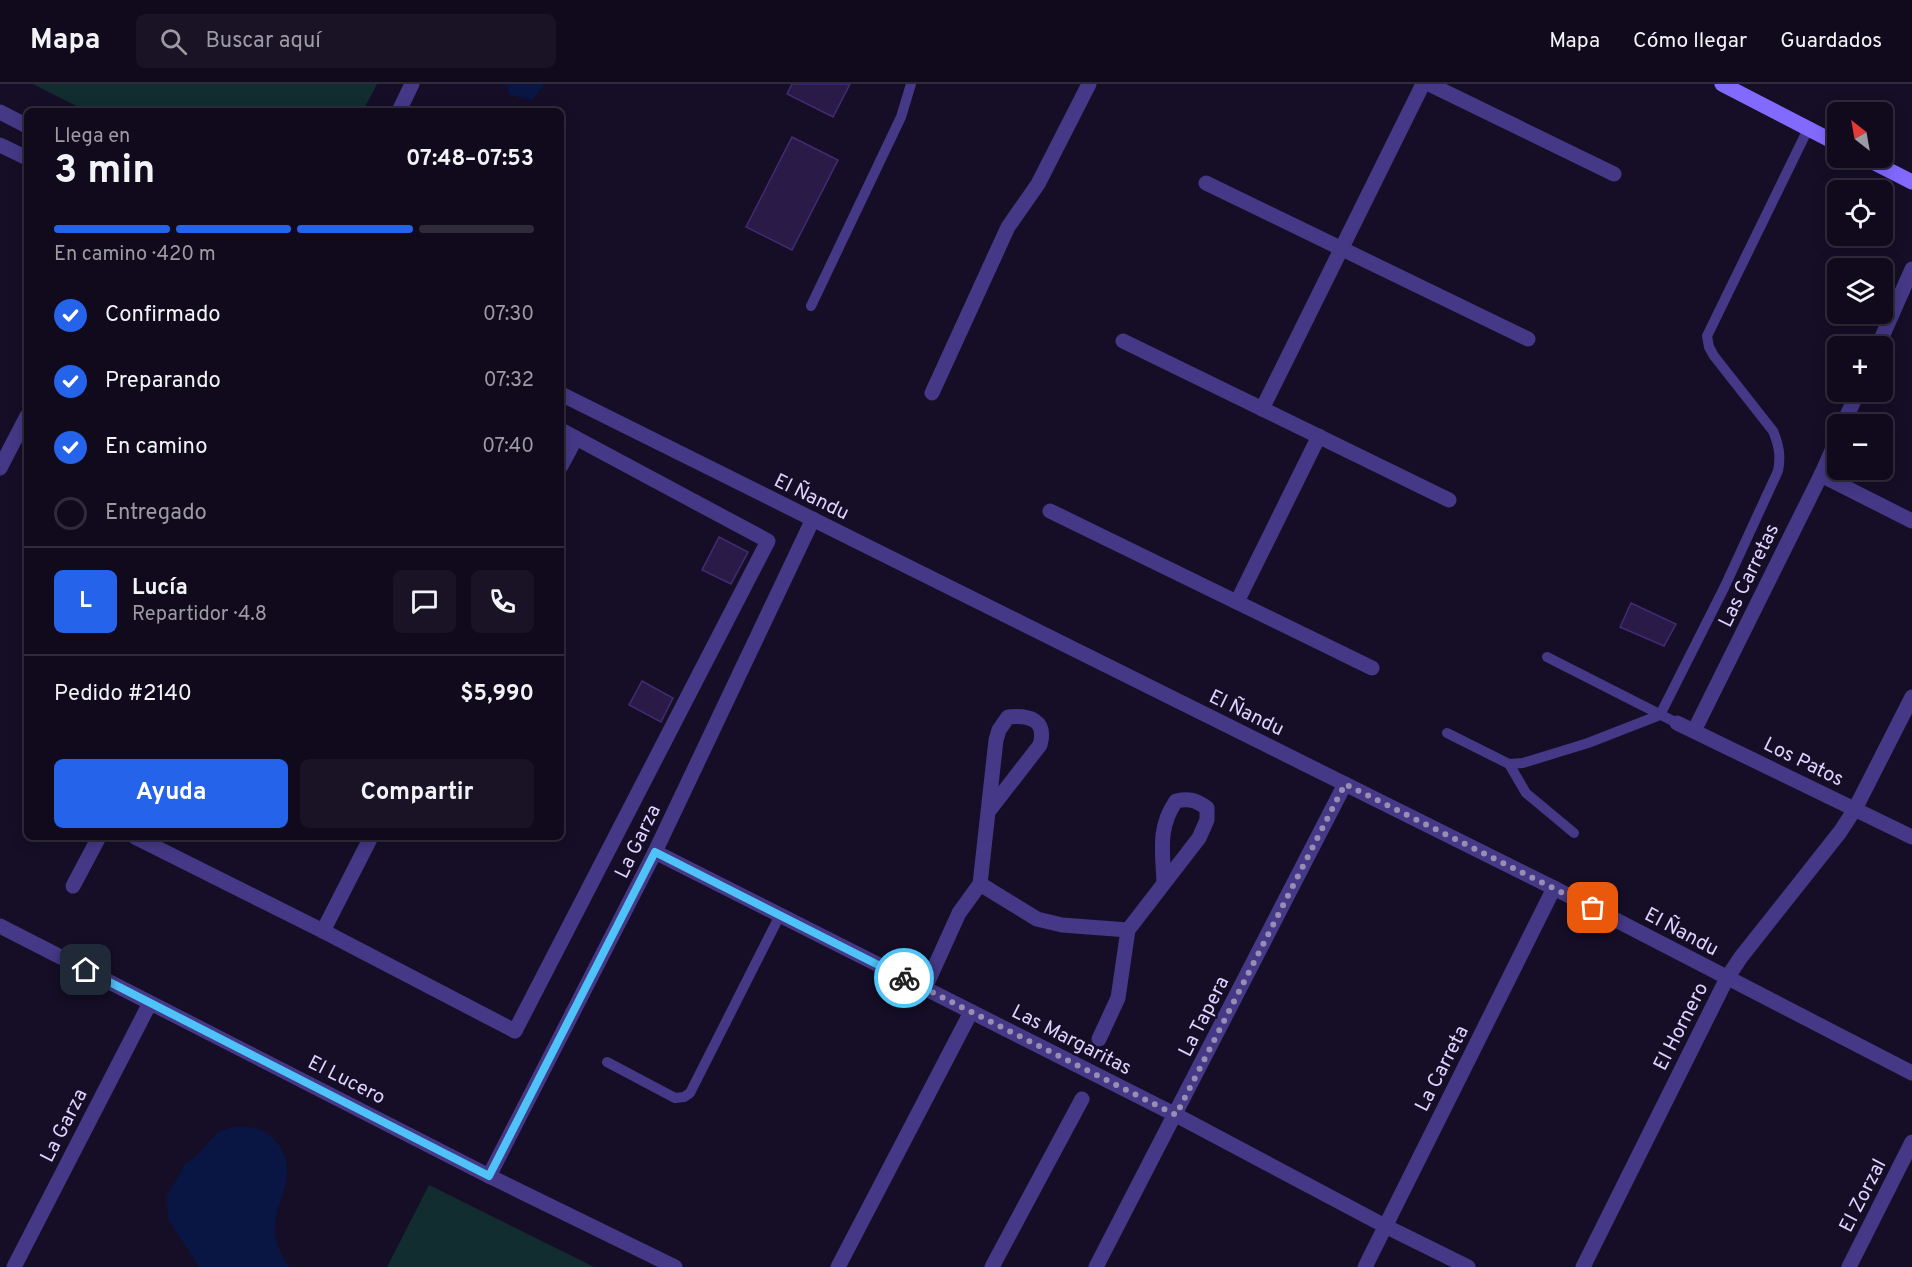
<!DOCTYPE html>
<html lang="es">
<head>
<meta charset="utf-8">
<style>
	body { margin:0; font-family:Overpass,sans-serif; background:#191325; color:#f1f3f6; height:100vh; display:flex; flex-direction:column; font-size:22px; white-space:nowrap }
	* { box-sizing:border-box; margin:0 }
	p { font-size:20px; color:#9c9aa3 }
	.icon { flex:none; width:33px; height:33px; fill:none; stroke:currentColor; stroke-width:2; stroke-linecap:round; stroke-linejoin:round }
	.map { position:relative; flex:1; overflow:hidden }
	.panel { position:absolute; left:24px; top:24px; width:540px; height:732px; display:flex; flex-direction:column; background:#100a1c; border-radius:9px; box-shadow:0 3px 15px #0003,0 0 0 2px #302b3b }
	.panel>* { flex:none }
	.needle { width:39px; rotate:329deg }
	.fabs { position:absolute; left:1827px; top:18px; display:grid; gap:12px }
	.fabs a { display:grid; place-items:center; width:66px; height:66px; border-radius:9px; background:#100a1c; box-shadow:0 3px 15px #0003,0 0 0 2px #302b3b; font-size:30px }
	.pin { position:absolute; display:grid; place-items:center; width:51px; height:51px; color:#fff; margin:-26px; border-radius:12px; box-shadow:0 3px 9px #0006 }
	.courier { position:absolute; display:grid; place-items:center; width:60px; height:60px; margin:-30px; border:4px solid #4fc3f7; border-radius:50%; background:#fff; color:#222; box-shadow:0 2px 8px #0007 }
	.summary em { font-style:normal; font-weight:700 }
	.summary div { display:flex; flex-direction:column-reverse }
	.summary { display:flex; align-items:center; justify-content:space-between; height:102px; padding:0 30px }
	h1 { font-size:39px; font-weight:700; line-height:45px }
	.bar { display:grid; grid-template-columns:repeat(4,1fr); gap:9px 6px; align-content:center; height:72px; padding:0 30px }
	.bar i { height:8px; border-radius:4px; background:#302b3b }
	.bar .current { background:#2563eb }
	.bar p { grid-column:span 4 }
	.line { display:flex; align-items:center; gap:15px; padding:0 30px; border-top:2px solid #302b3b }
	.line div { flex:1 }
	.round { display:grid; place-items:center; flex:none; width:63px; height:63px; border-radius:9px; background:#191325 }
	ol { padding:0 30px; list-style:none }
	li { display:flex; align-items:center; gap:18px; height:66px }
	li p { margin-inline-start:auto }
	li .icon { padding:6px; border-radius:50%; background:#2563eb; color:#fff; stroke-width:4 }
	li:last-child { color:#9c9aa3 }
	li i { width:33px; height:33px; border:3px solid #302b3b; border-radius:50% }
	.button { display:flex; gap:12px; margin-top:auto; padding:12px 30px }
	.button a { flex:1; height:69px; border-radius:9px; background:#2563eb; color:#fff; font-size:24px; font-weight:700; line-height:69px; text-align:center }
	.button a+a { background:#191325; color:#f1f3f6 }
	header { display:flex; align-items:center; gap:36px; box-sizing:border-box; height:84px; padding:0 30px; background:#100a1c; border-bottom:2px solid #302b3b }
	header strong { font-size:28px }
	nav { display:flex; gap:33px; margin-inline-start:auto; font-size:21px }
	.search { width:420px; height:54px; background:#191325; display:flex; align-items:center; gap:15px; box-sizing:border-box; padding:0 21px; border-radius:9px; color:#9c9aa3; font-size:22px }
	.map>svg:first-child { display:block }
	.green { fill:#112d30 }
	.water { fill:#091644 }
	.building { fill:#291a47; stroke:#432b74; stroke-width:1.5 }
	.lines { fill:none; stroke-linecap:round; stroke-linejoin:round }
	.lane { stroke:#453886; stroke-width:10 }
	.street { stroke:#453886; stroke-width:15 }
	.secondary { stroke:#826aff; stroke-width:15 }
	.done { stroke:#988eb3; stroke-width:6; stroke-dasharray:0 10.8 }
	.route { stroke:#4fc3f7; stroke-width:8 }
	.labels { text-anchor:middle; stroke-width:5; stroke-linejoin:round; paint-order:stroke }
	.street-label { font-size:20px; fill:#ded3ff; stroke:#150e26 }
</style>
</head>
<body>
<header>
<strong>Mapa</strong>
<div class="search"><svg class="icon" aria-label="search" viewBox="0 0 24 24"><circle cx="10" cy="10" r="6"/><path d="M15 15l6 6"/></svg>Buscar aquí</div>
<nav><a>Mapa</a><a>Cómo llegar</a><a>Guardados</a></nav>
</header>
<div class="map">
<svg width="1912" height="1183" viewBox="0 0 1912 1183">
	<rect width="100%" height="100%" fill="#150e26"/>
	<g class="green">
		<path d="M33,0H377L363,27H86Z"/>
		<path d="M429,1101L594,1183H387Z"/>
	</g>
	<g class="water">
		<path d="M507,0H545L532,16L509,11Z"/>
		<path d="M233,1043C254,1043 264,1042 278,1060C301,1090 273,1116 275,1149C276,1162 283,1173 289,1183H199L168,1135L167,1111L186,1079L193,1075L218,1048Z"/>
	</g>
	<g class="building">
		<path d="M792,0H850L833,33L787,10Z"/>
		<path d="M792,53L838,76L792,166L746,143Z"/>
		<path d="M719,453L748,468L731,500L702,486Z"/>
		<path d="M1631,519L1676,540L1664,562L1620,543Z"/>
		<path d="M642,597L673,614L661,638L629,621Z"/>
	</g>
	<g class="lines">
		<g class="lane">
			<path d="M811,222L901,33L911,0"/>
			<path d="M1547,573L1677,639"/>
			<path d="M1447,649L1509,680L1526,709L1574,749"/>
			<path d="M1509,680L1523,679L1588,659L1660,631L1725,502L1778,387C1781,372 1779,361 1773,347L1714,272L1709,263L1707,252L1808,45"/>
			<path d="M607,978L675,1014L684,1013L690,1009L780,831"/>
		</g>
		<g class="street">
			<path d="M1429,0L1614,90"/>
			<path d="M399,27L412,0"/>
			<path d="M0,28L27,42"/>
			<path d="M0,61L27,74"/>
			<path d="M1206,99L1528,255"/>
			<path d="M1123,257L1449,416"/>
			<path d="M1878,262L1912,185"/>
			<path d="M932,309L1008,143L1038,100L1089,0"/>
			<path d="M561,310L1554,804L1912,989"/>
			<path d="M1262,325L1423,0"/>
			<path d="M1843,340L1858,308"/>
			<path d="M561,382L576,354"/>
			<path d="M0,384L27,332"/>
			<path d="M1821,391L1912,437"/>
			<path d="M1050,427L1372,584"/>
			<path d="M1237,518L1319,352"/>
			<path d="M1677,639L1912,753"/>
			<path d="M1694,647L1821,391L1838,353"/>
			<path d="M135,753L323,847L515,947L768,457L561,346"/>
			<path d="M655,768L1176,1031L1385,1142L1468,1183"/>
			<path d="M980,800L1037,835L1062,841L1128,846L1118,914L1099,955"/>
			<path d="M73,802L99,753"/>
			<path d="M0,842L489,1092L675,1183"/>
			<path d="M1128,846L1199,754L1207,736V724C1196,716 1189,714 1176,717C1157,744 1163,769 1164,799"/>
			<path d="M323,847L371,753"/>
			<path d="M925,904L959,829L980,800L996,656L999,646L1008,633C1030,631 1047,636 1040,661L988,728"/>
			<path d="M489,1092L655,768L813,435"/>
			<path d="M14,1183L150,919"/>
			<path d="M838,1183L971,928"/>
			<path d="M992,1183L1082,1015"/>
			<path d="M1096,1183L1345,700"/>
			<path d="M1365,1183L1554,804"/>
			<path d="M1583,1183L1727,894L1741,873L1840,748L1855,725L1912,613"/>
			<path d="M1849,1183L1912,1058"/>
		</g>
		<g class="secondary">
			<path d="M1722,0L1838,60"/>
			<path d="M1865,74L1912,98"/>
		</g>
	</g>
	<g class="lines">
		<path class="done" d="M904,894L1176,1031L1345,700L1593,824"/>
		<path class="route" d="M86,886L489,1092L655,768L904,894"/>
	</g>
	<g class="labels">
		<g class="street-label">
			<text transform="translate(812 412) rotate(26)" y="7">El Ñandu</text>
			<text transform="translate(1748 491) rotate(-64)" y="7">Las Carretas</text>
			<text transform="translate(1247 628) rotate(26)" y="7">El Ñandu</text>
			<text transform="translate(1804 677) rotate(26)" y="7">Los Patos</text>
			<text transform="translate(637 757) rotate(-64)" y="7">La Garza</text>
			<text transform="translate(1682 847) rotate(28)" y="7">El Ñandu</text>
			<text transform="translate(1203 932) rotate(-63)" y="7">La Tapera</text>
			<text transform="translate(1680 942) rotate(-63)" y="7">El Hornero</text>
			<text transform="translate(1072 955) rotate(27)" y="7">Las Margaritas</text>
			<text transform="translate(1441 984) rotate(-63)" y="7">La Carreta</text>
			<text transform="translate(347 995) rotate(27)" y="7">El Lucero</text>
			<text transform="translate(63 1041) rotate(-63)" y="7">La Garza</text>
			<text transform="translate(1862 1111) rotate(-63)" y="7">El Zorzal</text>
		</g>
	</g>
</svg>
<div class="fabs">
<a><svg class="needle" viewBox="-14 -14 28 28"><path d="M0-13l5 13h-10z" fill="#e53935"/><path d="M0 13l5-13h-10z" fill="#9c9aa3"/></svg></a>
<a><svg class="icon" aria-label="locate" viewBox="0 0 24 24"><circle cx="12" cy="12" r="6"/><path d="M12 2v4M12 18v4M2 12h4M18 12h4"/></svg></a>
<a><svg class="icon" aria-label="layers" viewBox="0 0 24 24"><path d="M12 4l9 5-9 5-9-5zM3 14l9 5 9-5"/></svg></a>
<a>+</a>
<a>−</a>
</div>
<div class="pin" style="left:1593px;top:824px;background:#ea580c"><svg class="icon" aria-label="bag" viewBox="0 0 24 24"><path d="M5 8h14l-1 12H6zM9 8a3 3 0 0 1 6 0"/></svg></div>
<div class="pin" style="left:86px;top:886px;background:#1f2937"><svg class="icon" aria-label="home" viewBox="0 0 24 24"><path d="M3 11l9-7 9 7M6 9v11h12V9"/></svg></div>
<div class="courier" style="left:904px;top:894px"><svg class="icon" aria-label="bike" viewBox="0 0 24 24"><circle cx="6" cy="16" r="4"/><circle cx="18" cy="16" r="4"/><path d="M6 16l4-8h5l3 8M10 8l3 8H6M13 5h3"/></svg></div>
<section class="panel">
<div class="summary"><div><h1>3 min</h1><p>Llega en</p></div><em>07:48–07:53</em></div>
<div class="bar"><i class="current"></i><i class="current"></i><i class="current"></i><i></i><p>En camino · 420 m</p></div>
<ol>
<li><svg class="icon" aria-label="check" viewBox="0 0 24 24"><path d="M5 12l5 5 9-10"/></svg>Confirmado<p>07:30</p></li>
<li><svg class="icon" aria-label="check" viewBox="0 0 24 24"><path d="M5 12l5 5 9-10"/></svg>Preparando<p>07:32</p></li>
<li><svg class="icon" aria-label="check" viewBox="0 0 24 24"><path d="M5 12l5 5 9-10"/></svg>En camino<p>07:40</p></li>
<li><i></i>Entregado</li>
</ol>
<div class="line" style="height:108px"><b class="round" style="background:#2563eb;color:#fff">L</b><div><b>Lucía</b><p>Repartidor · 4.8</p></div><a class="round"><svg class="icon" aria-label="chat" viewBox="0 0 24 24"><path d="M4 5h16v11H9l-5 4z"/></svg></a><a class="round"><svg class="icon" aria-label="phone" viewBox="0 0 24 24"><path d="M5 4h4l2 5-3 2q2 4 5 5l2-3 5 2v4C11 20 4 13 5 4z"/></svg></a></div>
<div class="line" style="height:78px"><div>Pedido #2140</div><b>$5,990</b></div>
<div class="button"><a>Ayuda</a><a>Compartir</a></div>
</section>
</div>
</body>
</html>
